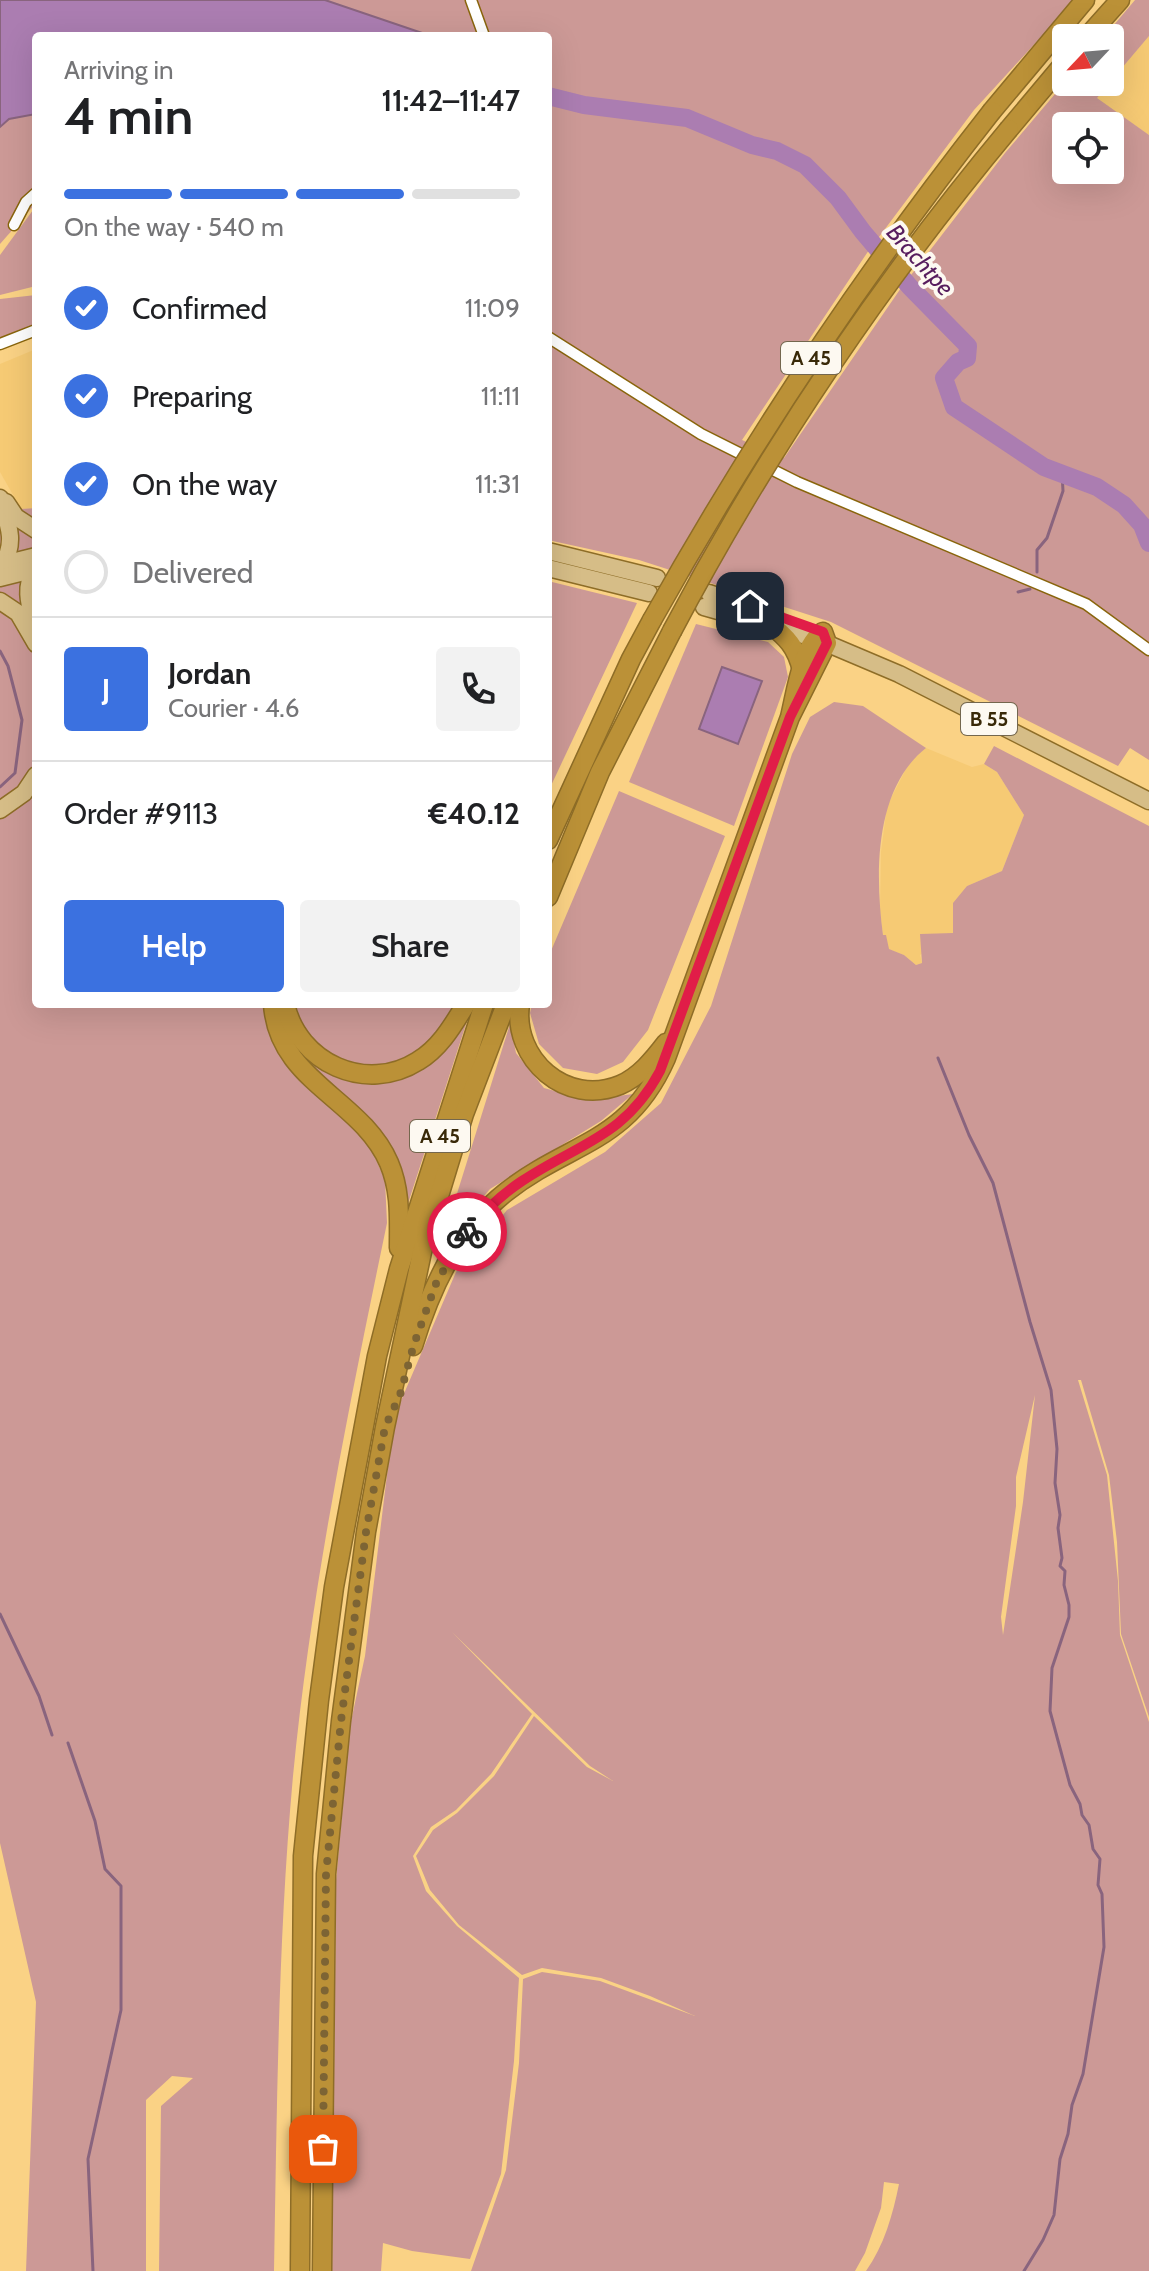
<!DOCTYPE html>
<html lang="en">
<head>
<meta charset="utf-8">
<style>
	body { margin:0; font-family:Cabin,sans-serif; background:#f2f2f2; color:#202124; height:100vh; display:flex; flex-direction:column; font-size:30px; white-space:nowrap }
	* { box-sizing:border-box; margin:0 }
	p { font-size:26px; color:#757577 }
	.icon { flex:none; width:44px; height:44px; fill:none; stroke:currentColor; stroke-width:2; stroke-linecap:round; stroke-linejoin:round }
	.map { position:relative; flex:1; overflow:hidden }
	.details { position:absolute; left:32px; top:32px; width:520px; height:976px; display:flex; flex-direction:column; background:#fff; border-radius:8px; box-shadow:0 8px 32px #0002 }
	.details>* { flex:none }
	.needle { width:52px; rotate:244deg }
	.controls { position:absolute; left:1052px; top:24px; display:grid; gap:16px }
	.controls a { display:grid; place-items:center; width:72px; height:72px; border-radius:8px; background:#fff; box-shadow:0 8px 32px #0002; font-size:40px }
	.pin { position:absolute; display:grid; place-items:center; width:68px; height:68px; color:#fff; margin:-34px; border-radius:16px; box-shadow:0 4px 12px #0006 }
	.courier { position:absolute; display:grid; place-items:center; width:80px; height:80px; margin:-40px; border:6px solid #e11d48; border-radius:50%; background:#fff; color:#222; box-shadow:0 2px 10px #0007 }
	.overview em { font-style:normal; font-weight:600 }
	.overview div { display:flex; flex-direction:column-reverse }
	.overview { display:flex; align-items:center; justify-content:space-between; height:136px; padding:0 32px }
	h1 { font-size:52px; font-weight:600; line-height:60px }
	.bar { display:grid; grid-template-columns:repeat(4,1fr); gap:12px 8px; align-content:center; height:96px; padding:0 32px }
	.bar i { height:10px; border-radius:6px; background:#e0e0e0 }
	.bar .selected { background:#3b71e0 }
	.bar p { grid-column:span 4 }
	.line { display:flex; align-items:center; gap:20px; padding:0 32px; border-top:2px solid #e0e0e0 }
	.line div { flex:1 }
	.round { display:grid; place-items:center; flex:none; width:84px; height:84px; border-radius:8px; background:#f2f2f2 }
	ol { padding:0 32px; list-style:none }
	li { display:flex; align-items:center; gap:24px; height:88px }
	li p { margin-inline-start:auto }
	li .icon { padding:8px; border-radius:50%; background:#3b71e0; color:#fff; stroke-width:4 }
	li:last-child { color:#757577 }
	li i { width:44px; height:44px; border:4px solid #e0e0e0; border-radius:50% }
	.action { display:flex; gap:16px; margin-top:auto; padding:16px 32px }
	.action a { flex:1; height:92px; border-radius:8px; background:#3b71e0; color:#fff; font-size:32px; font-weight:600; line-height:92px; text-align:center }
	.action a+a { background:#f2f2f2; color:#202124 }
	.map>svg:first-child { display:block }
	.built { fill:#f6ca74 }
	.green { fill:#cc9996; fill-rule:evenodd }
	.water { fill:#ab7db1; stroke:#89647e; stroke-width:2 }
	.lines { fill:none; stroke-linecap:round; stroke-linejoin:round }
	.stream { stroke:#89647e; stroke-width:3 }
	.river { stroke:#ab7db1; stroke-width:18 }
	.minor-casing { stroke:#89650c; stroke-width:13 }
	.primary-casing { stroke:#8e6d27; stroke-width:19 }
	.motorway-casing { stroke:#8e6d27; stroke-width:21 }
	.minor { stroke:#fff; stroke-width:10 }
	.primary { stroke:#d6bd87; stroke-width:16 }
	.motorway { stroke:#bb9137; stroke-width:18 }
	.motorway-bridge-casing { stroke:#8e6d27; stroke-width:21; stroke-linecap:butt }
	.motorway-bridge { stroke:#bb9137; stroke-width:18 }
	.done { stroke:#7d6434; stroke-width:8; stroke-dasharray:0 14.4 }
	.route { stroke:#e11d48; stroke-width:10 }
	.labels { text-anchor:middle; stroke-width:8; stroke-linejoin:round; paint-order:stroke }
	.shield { fill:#fdf9f1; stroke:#74674e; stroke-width:2 }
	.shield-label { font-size:20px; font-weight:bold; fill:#392908 }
	.water-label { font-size:24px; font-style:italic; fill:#571d5e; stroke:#fdf9f1 }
</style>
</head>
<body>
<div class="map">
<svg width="1149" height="2271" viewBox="0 0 1149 2271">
	<rect width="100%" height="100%" fill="#fad285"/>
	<g class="built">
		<path d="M1149,36V135L1096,98Z"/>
		<path d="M36,349V508L21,509L0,472V364Z"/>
		<path d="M926,748L972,767L984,764L997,772L1024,815L1002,871L967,886L953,933L920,955L922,963L916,965L904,955L888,949L886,936L883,935L880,911L881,852L887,806L911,759Z"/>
	</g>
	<g class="green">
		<path d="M325,0H1075L974,110L867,253L742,440L784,458L901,288L1005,153L1066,81L1110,82L1097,98L1149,135V760L1130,748L1118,766L831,622L639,560L548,540V344L575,354L548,331V36H431ZM1066,126H1110V170H1066Z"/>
		<path d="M1135,0H1149V36L1110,82V38H1103Z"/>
		<path d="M36,114V203L0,244V127L8,119Z"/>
		<path d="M36,206V286L0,295V255Z"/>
		<path d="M36,295V336L0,347V299Z"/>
		<path d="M0,492L21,509L36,508V1004H264L271,1031L368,1141L385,1180L387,1223C349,1406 311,1590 293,1776C278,1940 277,2106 274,2271H159L161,2106L193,2078L172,2076L146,2100V2271H26L36,2002L0,1843Z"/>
		<path d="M548,581L637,603L548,792Z"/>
		<path d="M696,624L768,642L784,657L788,677L734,826L629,782Z"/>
		<path d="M834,702L863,706L926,748C874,789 875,874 883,935H886L889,949L904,955L916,965L922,963L920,934L953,933V903L967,886L1002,871L1024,815L997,772L984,764L994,746L1149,826V1717L1121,1634L1117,1542L1109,1475L1081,1380H1078L1107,1475L1118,1581L1120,1635L1149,1722V2271H866C884,2246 893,2214 899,2184L884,2182L881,2208L865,2253L855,2271H471L506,2170L519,2063L523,1979L542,1972L600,1981L695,2016L650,1996L601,1978L542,1968L522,1975L459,1925L430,1890L416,1856L433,1830L457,1813L494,1776L534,1716L587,1767L613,1781L590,1766L452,1632L532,1714L491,1774L456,1810L431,1827L413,1856L426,1891L457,1926L519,1978L514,2061L501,2174L470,2259L412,2251L383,2243L381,2271H332L336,1880L350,1726L365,1656L394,1417L456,1272L507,1210L605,1152L661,1103L711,1006L792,754L810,717ZM1035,1395L1023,1502L1003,1635L1001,1617L1016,1506V1477Z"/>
		<path d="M619,791L725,836L648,1030L623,1062L597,1074L563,1068L539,1044L530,1013L532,1004H548V958Z"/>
		<path d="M293,1004H456L467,1021L404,1216L401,1167L377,1129L310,1065L292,1037Z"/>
		<path d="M510,1024L516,1053L544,1088L588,1100L633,1094L601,1121L490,1189L457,1228L435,1264Z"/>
	</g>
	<g class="water">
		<path d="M0,0H325L431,36H36V114L9,119L0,127Z"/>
		<path d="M722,667L762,681L738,744L699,729Z"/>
	</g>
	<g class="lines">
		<g class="stream">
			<path d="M1037,572V550L1047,538L1063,491L1062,473"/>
			<path d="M1018,592L1030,589"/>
			<path d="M0,651L8,666L22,720L15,773L0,787"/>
			<path d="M938,1058L969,1135L993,1183L1030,1322L1051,1390L1057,1449L1055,1483L1060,1515L1058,1528L1062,1558L1060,1566L1065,1571L1064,1585L1069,1605V1617L1052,1668L1050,1711L1070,1785L1080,1804L1082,1815L1089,1825L1093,1849L1100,1859L1098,1885L1102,1894L1104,1947L1083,2074L1072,2105L1068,2134L1060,2159L1054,2215L1043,2240L1024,2271"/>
			<path d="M0,1614L39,1696L52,1735"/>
			<path d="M68,1743L95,1821L105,1869L121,1886V2010L88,2159L93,2271"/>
		</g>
		<path class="river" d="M548,96L584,105L687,118L752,145L777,151L805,165L838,198L863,232L910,287L968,346L967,358L958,362L944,378L954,407L1044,467L1097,487L1124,505L1142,525L1149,543"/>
		<defs>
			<g id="minor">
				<path d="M471,0L484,36"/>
				<path d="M14,225L26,202L36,193"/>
				<path d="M548,337L701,434L797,482L1086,604L1149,650"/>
				<path d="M0,344L36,330"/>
			</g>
			<g id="primary">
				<path d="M0,498C7,522 17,540 3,564"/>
				<path d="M6,502L16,517L36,530"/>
				<path d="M548,551L657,578"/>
				<path d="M0,565L36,556"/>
				<path d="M548,568L649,593"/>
				<path d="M35,569C22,589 31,609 36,630"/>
				<path d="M0,578L36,569"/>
				<path d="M709,593L775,615"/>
				<path d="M0,601L18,613L36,644"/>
				<path d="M704,607L814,638L899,674L1149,801"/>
				<path d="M0,810L24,793L36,775"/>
			</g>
			<g id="motorway">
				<path d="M1086,38L1120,0"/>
				<path d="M992,111L1085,0"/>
				<path d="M1009,129L1066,61"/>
				<path d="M769,623C787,638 796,646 802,670"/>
				<path d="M548,840L631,659L652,620"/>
				<path d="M548,897L600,772L672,631"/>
				<path d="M273,1004C278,1082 361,1098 389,1163C401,1191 399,1219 399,1248"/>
				<path d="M285,1004C298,1063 366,1094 418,1061C440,1048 453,1025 466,1004"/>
				<path d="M520,1004C512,1059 566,1107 620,1085C639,1077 653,1060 666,1043"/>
				<path d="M413,1346C431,1287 457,1231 506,1192C571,1141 628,1144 666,1058L790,717C796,693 802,645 823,632L827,643L790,717"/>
				<path d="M300,2271L303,1856L319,1700L334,1587L377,1356L399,1269L484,1004"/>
				<path d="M322,2271L326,1874L341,1721L366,1532L385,1427L422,1252L464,1114L506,1004"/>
			</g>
		</defs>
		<use href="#minor" class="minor-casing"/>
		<use href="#primary" class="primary-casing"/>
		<use href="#motorway" class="motorway-casing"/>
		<use href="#minor" class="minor"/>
		<use href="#primary" class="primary"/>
		<use href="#motorway" class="motorway"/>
		<defs>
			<g id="motorway-bridge">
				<path d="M652,620C752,441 865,272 992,111"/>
				<path d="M672,631C767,451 879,285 1009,129"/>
			</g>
		</defs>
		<use href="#motorway-bridge" class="motorway-bridge-casing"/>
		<use href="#motorway-bridge" class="motorway-bridge"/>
	</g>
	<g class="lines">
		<path class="done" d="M323,2149L326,1874L341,1721L366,1532L385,1427L400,1395L414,1344L437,1281L467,1232"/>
		<path class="route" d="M467,1232C483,1212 501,1195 522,1181C579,1143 625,1137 660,1071L790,717L827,643L823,632L750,606"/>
	</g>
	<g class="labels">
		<g class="shield">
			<rect x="781" y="342" width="60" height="32" rx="6"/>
			<rect x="961" y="703" width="56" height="32" rx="6"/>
			<rect x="410" y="1120" width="60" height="32" rx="6"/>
		</g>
		<g class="shield-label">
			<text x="811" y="365">A 45</text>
			<text x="989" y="726">B 55</text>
			<text x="440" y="1143">A 45</text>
		</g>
		<g class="water-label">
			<text transform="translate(920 260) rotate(48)" y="8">Brachtpe</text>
		</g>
	</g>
</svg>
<div class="controls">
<a><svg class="needle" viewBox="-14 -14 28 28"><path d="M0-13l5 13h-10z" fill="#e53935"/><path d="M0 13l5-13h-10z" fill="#757577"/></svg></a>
<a><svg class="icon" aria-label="locate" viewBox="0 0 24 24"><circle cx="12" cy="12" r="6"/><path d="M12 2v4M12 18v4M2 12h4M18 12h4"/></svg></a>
</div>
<div class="pin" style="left:323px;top:2149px;background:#ea580c"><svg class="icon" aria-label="bag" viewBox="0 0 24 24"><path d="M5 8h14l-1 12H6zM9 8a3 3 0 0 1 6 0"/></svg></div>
<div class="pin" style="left:750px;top:606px;background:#1f2937"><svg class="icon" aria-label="home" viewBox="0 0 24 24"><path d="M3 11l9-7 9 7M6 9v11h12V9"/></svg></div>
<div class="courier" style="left:467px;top:1232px"><svg class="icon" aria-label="bike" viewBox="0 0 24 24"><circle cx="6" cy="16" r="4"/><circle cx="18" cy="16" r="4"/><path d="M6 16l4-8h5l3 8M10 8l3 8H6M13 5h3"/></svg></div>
<section class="details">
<div class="overview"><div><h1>4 min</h1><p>Arriving in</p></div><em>11:42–11:47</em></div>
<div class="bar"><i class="selected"></i><i class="selected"></i><i class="selected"></i><i></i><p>On the way · 540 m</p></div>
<ol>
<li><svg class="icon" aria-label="check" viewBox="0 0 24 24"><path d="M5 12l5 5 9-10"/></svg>Confirmed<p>11:09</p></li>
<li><svg class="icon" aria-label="check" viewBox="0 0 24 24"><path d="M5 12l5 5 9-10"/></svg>Preparing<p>11:11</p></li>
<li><svg class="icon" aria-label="check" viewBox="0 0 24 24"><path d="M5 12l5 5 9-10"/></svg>On the way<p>11:31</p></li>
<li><i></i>Delivered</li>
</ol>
<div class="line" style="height:144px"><b class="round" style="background:#3b71e0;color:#fff">J</b><div><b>Jordan</b><p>Courier · 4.6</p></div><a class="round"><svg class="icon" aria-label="phone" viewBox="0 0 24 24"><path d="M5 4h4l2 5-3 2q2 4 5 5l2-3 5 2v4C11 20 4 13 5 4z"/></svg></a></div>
<div class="line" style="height:104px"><div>Order #9113</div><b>€40.12</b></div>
<div class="action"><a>Help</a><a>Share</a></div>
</section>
</div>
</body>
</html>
